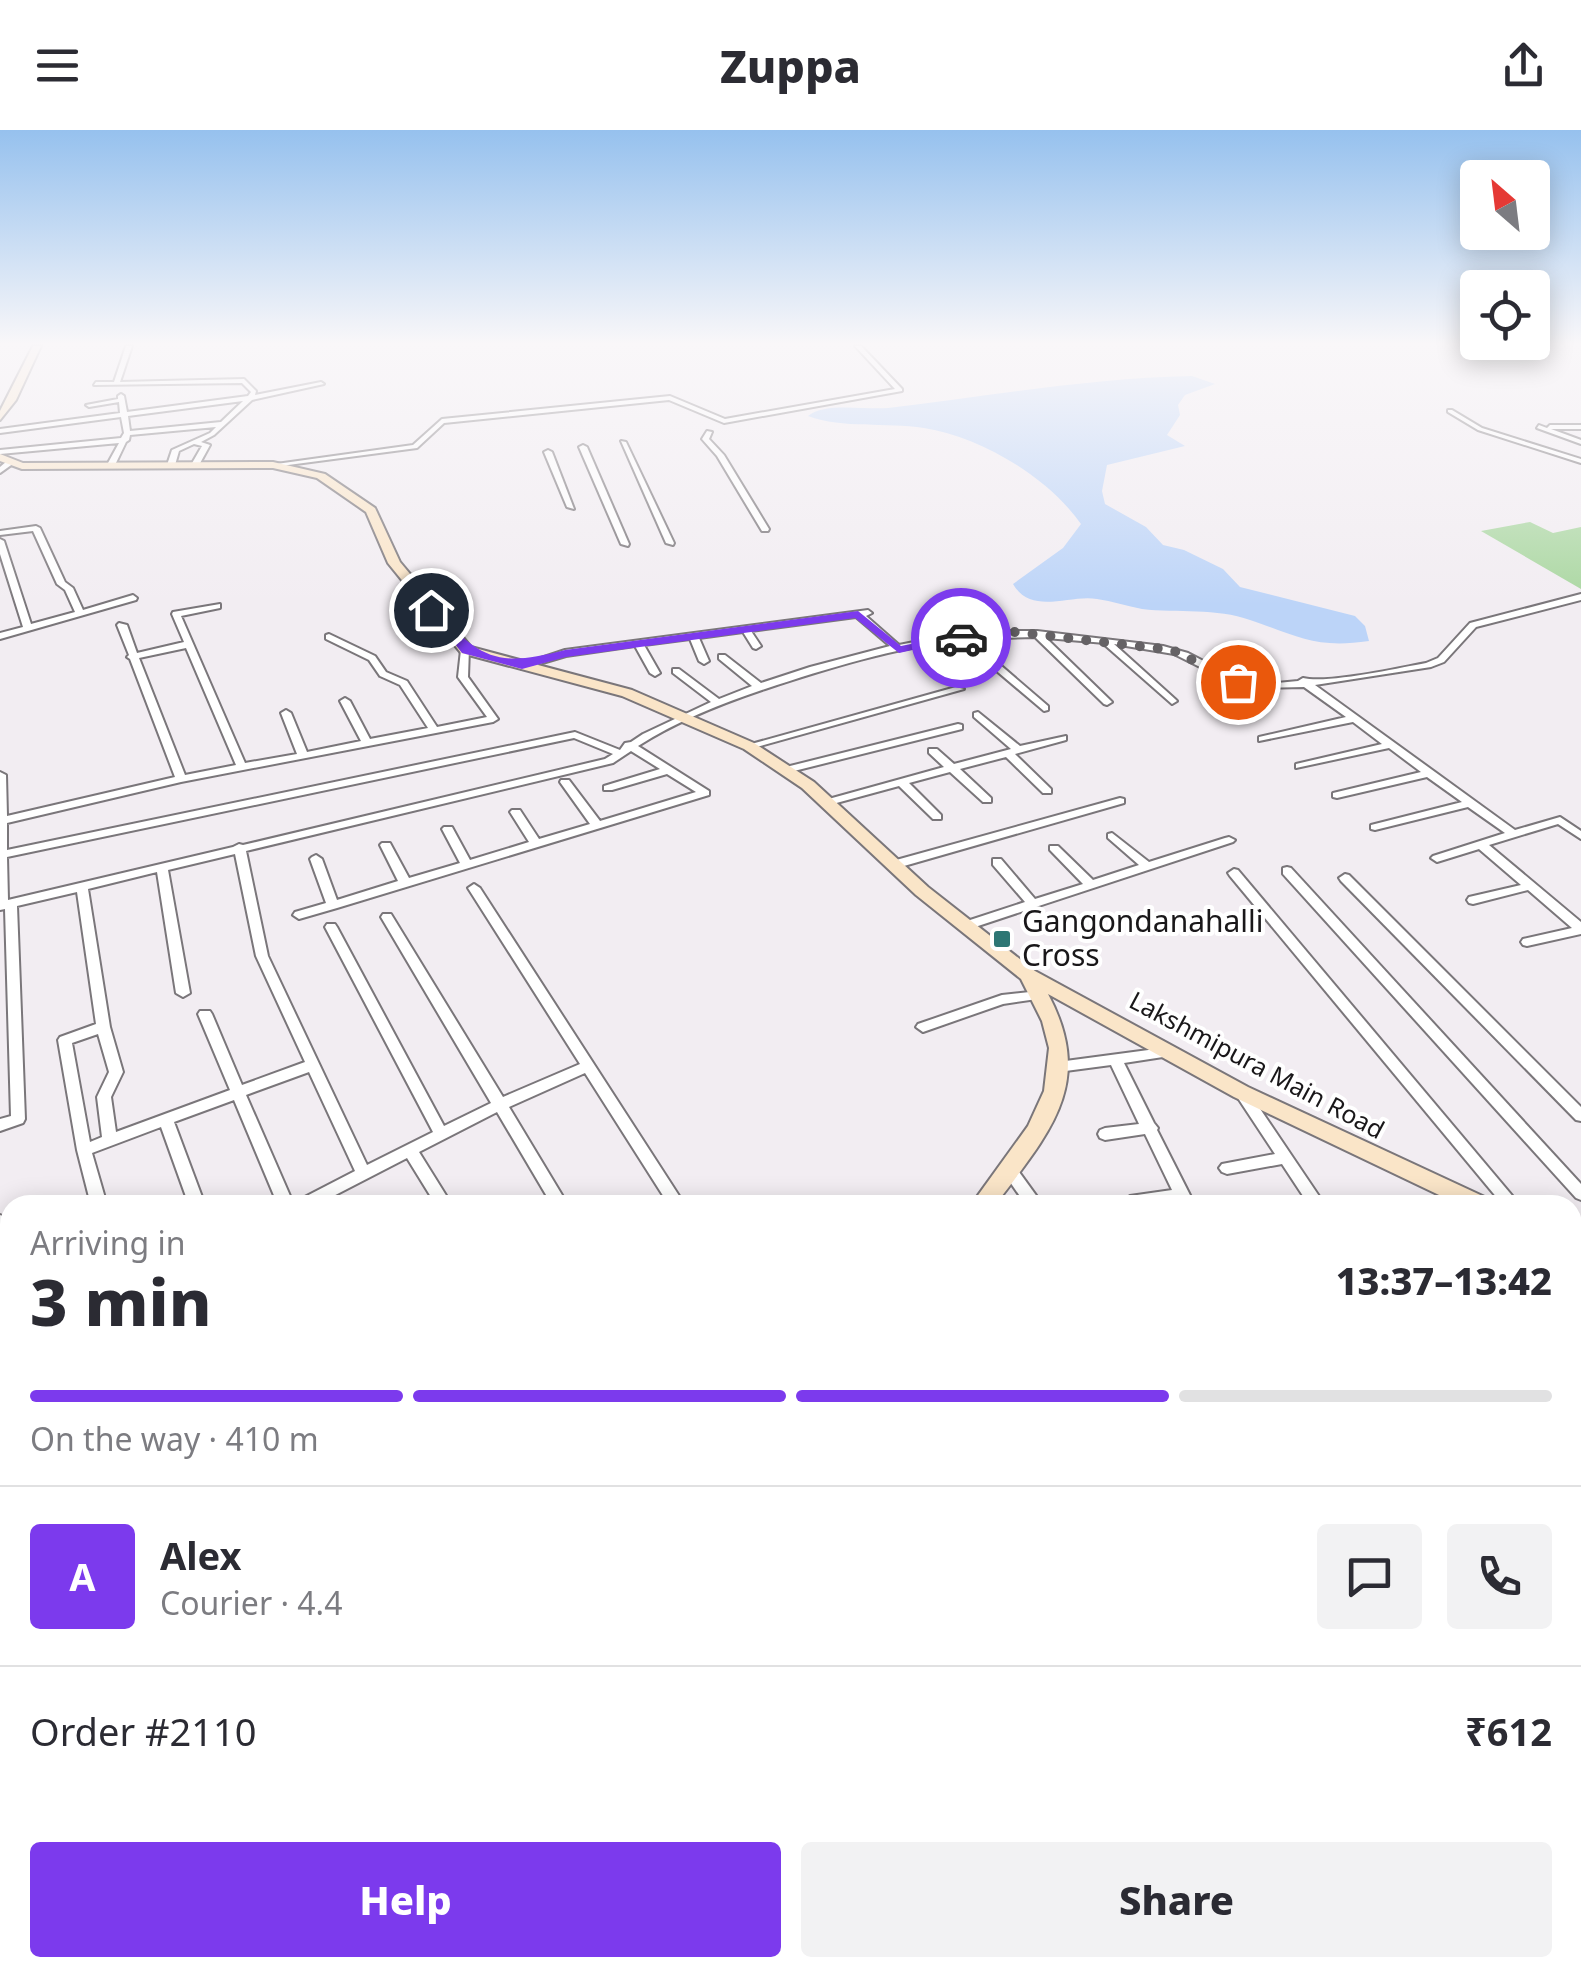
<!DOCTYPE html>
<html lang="en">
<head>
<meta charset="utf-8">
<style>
	body { margin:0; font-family:"Noto Sans",sans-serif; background:#f2f2f3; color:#2b2b33; height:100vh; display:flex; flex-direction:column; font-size:38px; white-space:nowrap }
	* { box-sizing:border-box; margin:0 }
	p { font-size:32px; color:#7c7c81 }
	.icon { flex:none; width:55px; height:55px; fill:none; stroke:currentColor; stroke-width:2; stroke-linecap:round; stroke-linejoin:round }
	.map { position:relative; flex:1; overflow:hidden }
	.drawer { position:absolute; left:0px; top:1065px; width:1582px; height:782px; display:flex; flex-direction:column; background:#fff; border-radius:30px 30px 0 0; box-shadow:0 5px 25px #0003 }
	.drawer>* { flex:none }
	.needle { width:65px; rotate:332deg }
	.fabs { position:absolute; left:1460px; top:30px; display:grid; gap:20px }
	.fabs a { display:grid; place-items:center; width:90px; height:90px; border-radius:10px; background:#fff; box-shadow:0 5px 25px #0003; font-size:50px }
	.pin { position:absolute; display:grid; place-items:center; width:85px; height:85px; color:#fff; margin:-42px; border:5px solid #fff; border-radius:50%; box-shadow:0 2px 10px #0007 }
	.courier { position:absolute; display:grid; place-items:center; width:100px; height:100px; margin:-50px; border:8px solid #7c3aed; border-radius:50%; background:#fff; color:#222; box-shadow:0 2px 12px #0007 }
	.head em { font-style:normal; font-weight:800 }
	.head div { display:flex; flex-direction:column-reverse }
	.head { display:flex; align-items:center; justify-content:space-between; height:170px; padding:0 30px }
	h1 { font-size:65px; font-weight:800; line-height:75px }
	.bar { display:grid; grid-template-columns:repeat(4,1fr); gap:15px 10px; align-content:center; height:120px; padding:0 30px }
	.bar i { height:12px; border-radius:8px; background:#e1e1e2 }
	.bar .selected { background:#7c3aed }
	.bar p { grid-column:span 4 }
	.line { display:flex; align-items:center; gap:25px; padding:0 30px; border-top:2px solid #e1e1e2 }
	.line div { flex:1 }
	.round { display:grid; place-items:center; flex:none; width:105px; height:105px; border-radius:10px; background:#f2f2f3 }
	.primary-button { display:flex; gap:20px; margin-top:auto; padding:20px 30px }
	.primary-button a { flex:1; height:115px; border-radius:10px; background:#7c3aed; color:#fff; font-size:40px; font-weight:800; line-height:115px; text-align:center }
	.primary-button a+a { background:#f2f2f3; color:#2b2b33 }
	header { display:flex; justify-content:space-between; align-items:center; height:130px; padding:0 30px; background:#fff; font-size:45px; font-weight:800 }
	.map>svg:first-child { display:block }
	.green { fill:#aad7a1 }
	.water { fill:#bcd4f8 }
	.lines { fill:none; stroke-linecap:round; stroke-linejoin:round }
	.street-casing { stroke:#7a767a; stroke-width:4 }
	.secondary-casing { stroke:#7a767a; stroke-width:4 }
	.street { fill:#fff; fill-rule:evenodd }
	.secondary { fill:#fae5c8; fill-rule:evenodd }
	.route { fill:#7c3aed }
	.done { stroke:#656265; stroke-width:10; stroke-dasharray:0 18 }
	.poi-dot { fill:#2d7674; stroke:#fff; stroke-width:4 }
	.labels { text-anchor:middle; stroke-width:8; stroke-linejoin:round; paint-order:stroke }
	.far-street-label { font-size:25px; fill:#191719; stroke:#fff }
	.poi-label { font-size:30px; fill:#191719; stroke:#fff; text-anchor:start }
</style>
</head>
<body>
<header><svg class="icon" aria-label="menu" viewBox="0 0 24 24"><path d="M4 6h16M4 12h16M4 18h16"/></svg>Zuppa<svg class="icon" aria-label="share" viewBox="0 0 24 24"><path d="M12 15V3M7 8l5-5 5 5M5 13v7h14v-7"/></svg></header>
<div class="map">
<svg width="1581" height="1847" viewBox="0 0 1581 1847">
	<rect width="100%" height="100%" fill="#f2edf2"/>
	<path class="green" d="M1530,392L1553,403L1581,397V459L1481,401Z"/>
	<path class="water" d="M1192,246L1215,254L1185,265L1178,275L1180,285L1167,305L1185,316L1107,335L1102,361L1105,374L1146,397L1163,415L1184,420L1223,439L1240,457L1355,486L1365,496L1369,511C1315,519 1298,506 1250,490C1217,478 1177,483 1142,479C1127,476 1112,471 1097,469C1070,464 1031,486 1013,454L1063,418L1081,394C1048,347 981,307 924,298C886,292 843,299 808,286C824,272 865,280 888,278C989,266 1090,248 1192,246Z"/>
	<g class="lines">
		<defs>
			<g id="street">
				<path d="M126,216H132L120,252L244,249L256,261L255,265L321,252L324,254L252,270L214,305L201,312L210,315L199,335L195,337L191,335L202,316L194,314L179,321L175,335L171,337L167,335L172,320L210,303L216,297L130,305L129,310L126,312L115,335H112L108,333L119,313L0,324V320L121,308L124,303L121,287L0,303V299L120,283L119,272L89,277L86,275L118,269V266L121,264L124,266L127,282L248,266L251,262L242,253L94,255L96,252H114ZM243,271L221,292L130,301L128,286Z"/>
				<path d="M855,216H861L902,259V261L724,293L669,270L444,293L417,318L273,337L269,335L413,315L442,289L670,266L725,289L895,259Z"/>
				<path d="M1448,280H1452L1482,298L1581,329V333L1478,300L1448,282Z"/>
				<path d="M1539,295L1547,298L1550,295H1581V299H1551L1581,310V314L1537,298Z"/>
				<path d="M707,301L712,302L709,309L724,325L769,399L768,401H762L717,326L702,309Z"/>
				<path d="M621,311L626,312L674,413L673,415L666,413Z"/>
				<path d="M583,315L587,317L629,414L628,416L621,414L579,317Z"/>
				<path d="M548,320L552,322L574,379L567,377L544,322Z"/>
				<path d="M7,331L14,333L0,343V337Z"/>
				<path d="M36,396L40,398L65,452L73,458L83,480L133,465L137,468L136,470L0,509V503L23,497L0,424V409L4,411L31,494L75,482L65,460L57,454L33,401L0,405V401Z"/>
				<path d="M1581,464V470L1476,497L1444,532L1431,537L1315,555L1515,700L1560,687L1581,701V709L1558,694L1489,715L1581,792V804L1527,816L1523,815L1521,812L1523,809L1572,798L1528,760L1473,774L1469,773L1467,770L1469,767L1521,755L1479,719L1437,732L1431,728L1433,726L1505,703L1468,677L1375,700L1371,699V695L1462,672L1427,647L1337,668L1333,667V663L1421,642L1389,618L1296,638V634L1382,614L1353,592L1259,611V607L1346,587L1304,557L1255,558L1238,556L1174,524L1114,514L1175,569L1177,571L1172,574L1106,516L1105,513L1046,508L1110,570L1112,572L1107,575L1104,574L1035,507L970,509L1048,576V580L1044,581L960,510C893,518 829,538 765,559C723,573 677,591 638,616L709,661V665L337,778L299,789L293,785L295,782L326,773L310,729L312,727L316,725L322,729L337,770L398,751L380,715L382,713H390L409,748L460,733L442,699L444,697H452L470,730L529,712L510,682L512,680H520L539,709L590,694L560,652L561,650H569L600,691L696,662L667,644L612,660H604V656L660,639L631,621L613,633L246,721L268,826L367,1035L433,1002L325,797L327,794H335L337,797L444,996L491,973L381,787L383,784H391L503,967L580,934L468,758L474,754L480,758L685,1075H669L585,943L509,977L568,1075H552L497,982L419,1022L452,1075H436L407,1028L316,1075H294L297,1071L355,1041L309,942L246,965L294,1075H278L234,970L174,992L205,1075H189L161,997L92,1023L107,1075H91L77,1020L58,910L60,907L96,894L77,762L17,776L25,989L23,993L0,1001V989L11,986L5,779L0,780V642L6,645L7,686L175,647L130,529L127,527L129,525L117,495L119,493L127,495L137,523L184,512L172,484L173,482L220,474V478L181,486L245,633L297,624L281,583L286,580L291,583L307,622L361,611L340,571L345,568L350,571L370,609L428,598L400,555L380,546L369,530L326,509V505L329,504L375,526L386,542L407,551L437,597L487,587L458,547L461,520L469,518L468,547L498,589L493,592L181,652L7,693V720L575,602L620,620L625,613L631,612L643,604L711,572L673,543V539H679L719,569L752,556L719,529V525H725L761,553L810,537L890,516L856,487L751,501L761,516L756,519L753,518L743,502L699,508L709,531L704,534L699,531L690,509L644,515L660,543L655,546L650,543L635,516L566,526L522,539L517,536L565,520L868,480L872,483L866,486L899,515L934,508L988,501H1037L1163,516L1188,523L1240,550L1277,553L1298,551L1303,548C1327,554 1398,538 1426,533L1438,528L1470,493ZM186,518L236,635L185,645L139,528ZM574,608L613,624L605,629L243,715L239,714L233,717L8,770L7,727ZM235,724L256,826L305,932L242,955L212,884L210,881H200L198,884L230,960L116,1002L111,967L123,942L110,897L88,759L157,742L176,863L183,867L190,863L168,740ZM98,904L109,942L97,967L102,1007L90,1012L72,913Z"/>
				<path d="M956,557L964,559L753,618H745L744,616Z"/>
				<path d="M978,582L1020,616L1066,606V610L1015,624L1051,659V663H1043L1006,627L960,639L991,668V672H983L950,642L909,653L941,685V689H933L899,656L829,675L824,672L825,670L944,637L929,623V619H937L954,634L1011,619L974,587V583Z"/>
				<path d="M958,594L962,595V599L790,642L785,639L786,637Z"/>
				<path d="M1120,668L1124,669V673L897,738H889L887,735L889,732Z"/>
				<path d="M1112,703L1149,732L1225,708L1229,707L1235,710L1233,712L969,799H961L959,796L961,793L1025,772L993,735V729H1001L1035,769L1083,754L1050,720V716H1058L1093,750L1139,735L1108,708V704Z"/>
				<path d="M1287,737L1291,738L1581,1054V1070L1576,1068L1283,744V738Z"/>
				<path d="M1234,739L1238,740L1520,1075H1503L1230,746L1228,743Z"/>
				<path d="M1345,744L1349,745L1581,977V991L1576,990L1341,751L1339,748Z"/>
				<path d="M1039,861L1046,865L1044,868L1003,874L923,902L916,897L918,894L1002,865Z"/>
				<path d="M1171,917L1176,919L1178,922L1176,925L1124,933L1154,993L1158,998L1157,1000L1195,1075H1179L1178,1072L1131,1075L1127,1070L1130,1066L1172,1060L1145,1004L1105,1010L1100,1008L1098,1004L1100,1000L1105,998L1139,994L1111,935L1058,942L1051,937L1058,932Z"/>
				<path d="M1241,957L1246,958L1325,1075H1309L1282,1034L1227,1044L1222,1042L1219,1038L1222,1034L1275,1024L1234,962L1236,958Z"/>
				<path d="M1009,1033L1014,1035L1043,1075H1026L1001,1039L1004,1035Z"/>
				<path d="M0,1085L10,1089V1102L0,1098Z"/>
				<path d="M10,1159V1173L0,1177V1163Z"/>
				<path d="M1581,1204V1220L1572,1221V1206Z"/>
				<path d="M1581,1306V1338L1572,1332V1308Z"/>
				<path d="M1572,1456L1581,1462V1488L1572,1483Z"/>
				<path d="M10,1701V1832L8,1835L0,1839V1709L2,1704Z"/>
				<path d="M125,1838H149L148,1847H124Z"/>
				<path d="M542,1838H569L573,1847H546Z"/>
				<path d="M1337,1838H1361L1365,1847H1341Z"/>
			</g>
			<g id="secondary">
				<path d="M33,216H41L16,270L0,290V281Z"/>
				<path d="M0,324L23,333L273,332L325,344L375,378L400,432L471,517L632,560L754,613L814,652L928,757L1035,841L1248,957L1489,1069L1492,1075H1460L1234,967L1048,864C1096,954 1049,1003 995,1075H971L1028,996L1044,961L1049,918L1042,891L1021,849L916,765L802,658L744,619L622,566L461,523L388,433L366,382L317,348L273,338L22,339L0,331Z"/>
				<path d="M1572,1105L1581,1107V1127L1572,1124Z"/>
				<path d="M525,1838H561L558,1847H521Z"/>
			</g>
		</defs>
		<use href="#street" class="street-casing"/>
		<use href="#secondary" class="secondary-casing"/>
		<use href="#street" class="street"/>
		<use href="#secondary" class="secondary"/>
	</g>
	<linearGradient id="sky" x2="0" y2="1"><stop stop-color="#96c1ee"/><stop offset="0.45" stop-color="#f9f7f9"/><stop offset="1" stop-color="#f9f7f9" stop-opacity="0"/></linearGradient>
	<rect width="1581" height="475" fill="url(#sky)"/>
	<path class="route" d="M427,478H434C480,529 497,538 565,520L858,481L901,516L961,504L967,508L899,523L855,488L566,527L522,539L462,523Z"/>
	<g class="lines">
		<path class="done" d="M961,508L1015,502L1172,520L1238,552"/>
	</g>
	<rect class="poi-dot" x="992" y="799" width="20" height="20" rx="5"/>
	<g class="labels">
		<g class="far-street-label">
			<text transform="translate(1257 935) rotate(28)" y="9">Lakshmipura Main Road</text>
		</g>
		<g class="poi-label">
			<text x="1022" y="802">Gangondanahalli<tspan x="1022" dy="34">Cross</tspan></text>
		</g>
	</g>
</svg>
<div class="fabs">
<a><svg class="needle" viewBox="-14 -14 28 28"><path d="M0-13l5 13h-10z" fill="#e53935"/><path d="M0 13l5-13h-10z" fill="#7c7c81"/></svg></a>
<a><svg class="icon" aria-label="locate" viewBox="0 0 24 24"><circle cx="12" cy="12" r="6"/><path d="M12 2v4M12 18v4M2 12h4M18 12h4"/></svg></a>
</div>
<div class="pin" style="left:1238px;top:552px;background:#ea580c"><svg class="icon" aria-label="bag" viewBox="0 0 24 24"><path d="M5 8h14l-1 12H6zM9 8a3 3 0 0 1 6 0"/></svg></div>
<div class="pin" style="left:431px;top:480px;background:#1f2937"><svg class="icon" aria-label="home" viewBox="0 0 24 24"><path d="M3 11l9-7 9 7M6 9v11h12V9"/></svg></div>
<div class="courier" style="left:961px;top:508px"><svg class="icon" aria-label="car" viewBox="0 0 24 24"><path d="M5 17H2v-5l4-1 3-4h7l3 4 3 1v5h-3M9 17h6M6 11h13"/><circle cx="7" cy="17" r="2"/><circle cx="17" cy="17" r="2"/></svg></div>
<section class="drawer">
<div class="head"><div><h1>3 min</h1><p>Arriving in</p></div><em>13:37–13:42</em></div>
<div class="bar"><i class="selected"></i><i class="selected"></i><i class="selected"></i><i></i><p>On the way · 410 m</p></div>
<div class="line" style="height:180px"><b class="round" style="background:#7c3aed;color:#fff">A</b><div><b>Alex</b><p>Courier · 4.4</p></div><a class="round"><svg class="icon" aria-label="chat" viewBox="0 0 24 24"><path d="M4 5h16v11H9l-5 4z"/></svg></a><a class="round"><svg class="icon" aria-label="phone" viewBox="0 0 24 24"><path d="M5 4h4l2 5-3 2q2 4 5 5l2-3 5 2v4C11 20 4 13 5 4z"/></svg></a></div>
<div class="line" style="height:130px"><div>Order #2110</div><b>₹612</b></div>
<div class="primary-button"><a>Help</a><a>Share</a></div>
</section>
</div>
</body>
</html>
